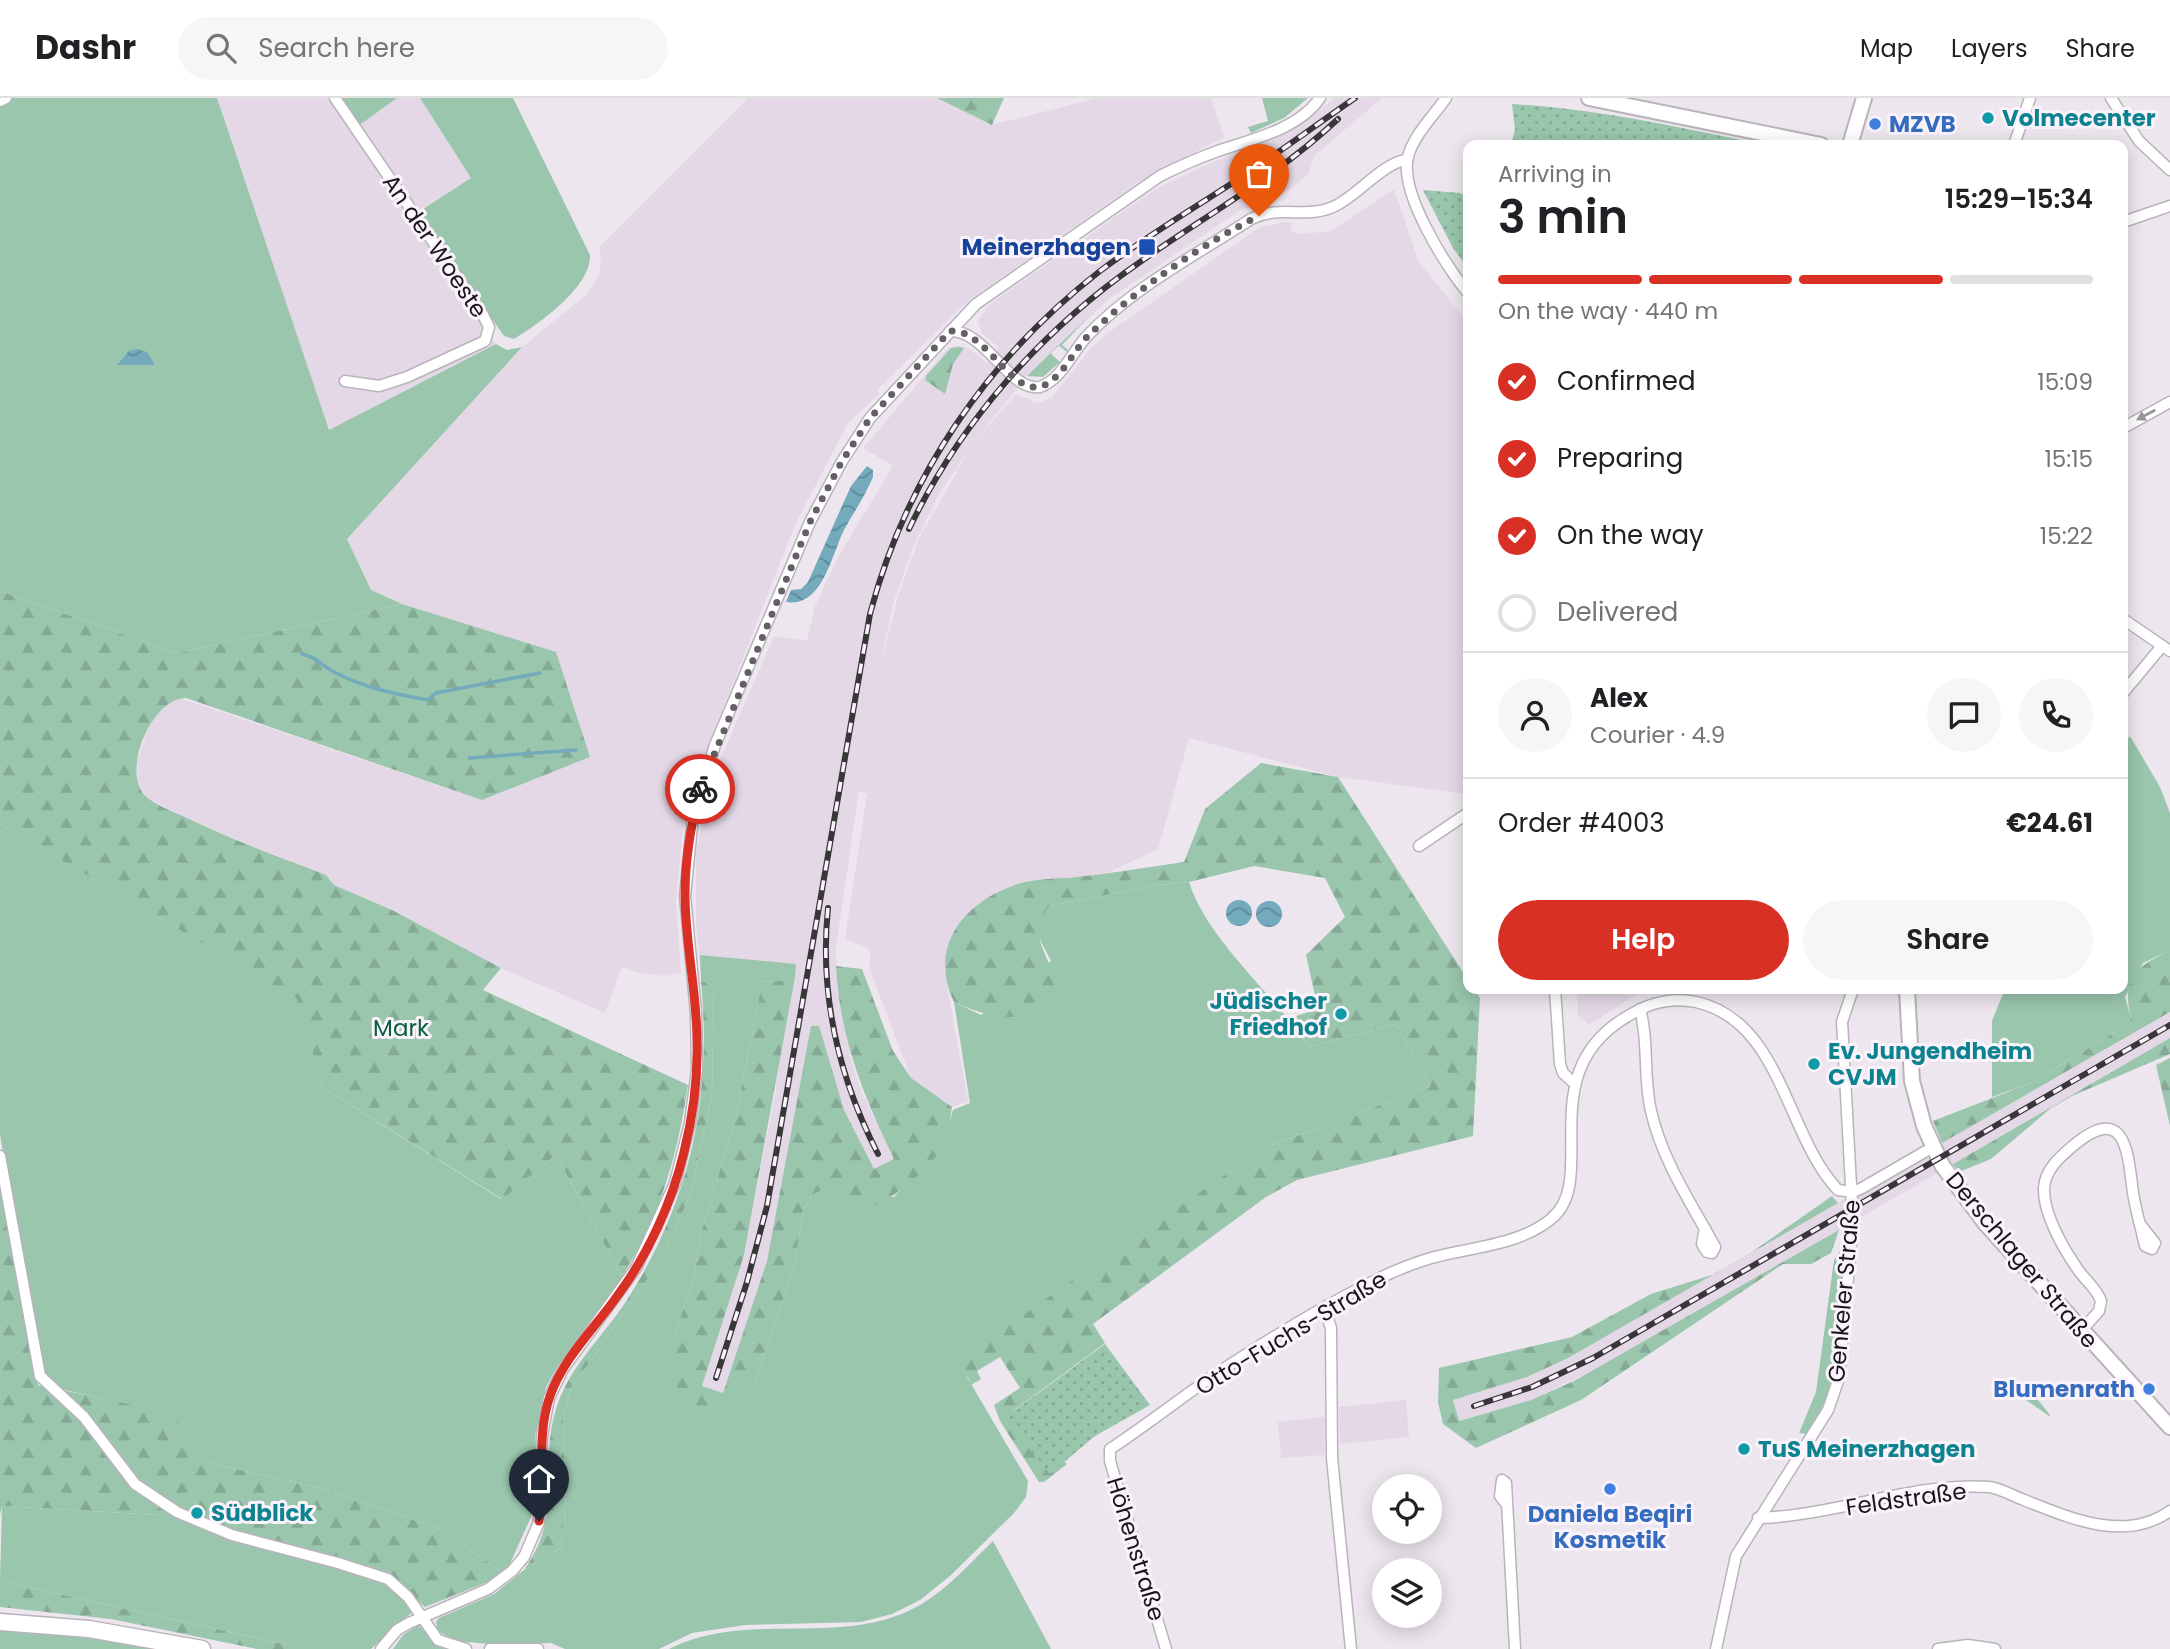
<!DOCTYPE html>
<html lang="en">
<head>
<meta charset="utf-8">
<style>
	body { margin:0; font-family:Poppins,sans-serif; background:#f6f6f6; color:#202124; height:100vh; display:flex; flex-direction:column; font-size:26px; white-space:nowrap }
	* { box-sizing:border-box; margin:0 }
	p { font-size:23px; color:#757577 }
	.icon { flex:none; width:38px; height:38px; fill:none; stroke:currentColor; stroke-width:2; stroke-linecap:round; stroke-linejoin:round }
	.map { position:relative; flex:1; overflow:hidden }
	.drawer { position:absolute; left:1463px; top:42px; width:665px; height:854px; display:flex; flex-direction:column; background:#fff; border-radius:14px; box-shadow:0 4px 18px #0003 }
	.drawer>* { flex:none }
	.controls { position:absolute; left:1372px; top:1376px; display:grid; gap:14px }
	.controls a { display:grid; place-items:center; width:70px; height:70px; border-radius:50%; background:#fff; box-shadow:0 4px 18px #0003; font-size:35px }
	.pin { position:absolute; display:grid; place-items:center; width:60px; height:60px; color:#fff; margin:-72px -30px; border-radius:50% 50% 50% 0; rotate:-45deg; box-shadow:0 0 7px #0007 }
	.pin .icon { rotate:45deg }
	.courier { position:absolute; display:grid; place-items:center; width:70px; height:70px; margin:-35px; border:5px solid #d93025; border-radius:50%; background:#fff; color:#222; box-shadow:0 2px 9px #0007 }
	.head em { font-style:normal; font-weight:600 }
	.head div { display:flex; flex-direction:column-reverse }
	.head { display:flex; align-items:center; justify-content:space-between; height:119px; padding:0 35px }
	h1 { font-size:46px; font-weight:600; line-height:52px }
	.bar { display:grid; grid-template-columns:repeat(4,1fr); gap:10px 7px; align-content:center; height:84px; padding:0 35px }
	.bar i { height:9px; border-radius:5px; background:#e0e0e0 }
	.bar .current { background:#d93025 }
	.bar p { grid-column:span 4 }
	.line { display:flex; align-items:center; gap:18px; padding:0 35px; border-top:2px solid #e0e0e0 }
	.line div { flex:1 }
	.round { display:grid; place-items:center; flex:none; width:74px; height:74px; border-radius:37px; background:#f6f6f6 }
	ol { padding:0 35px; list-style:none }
	li { display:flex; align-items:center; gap:21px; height:77px }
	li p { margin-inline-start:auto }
	li .icon { padding:7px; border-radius:50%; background:#d93025; color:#fff; stroke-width:4 }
	li:last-child { color:#757577 }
	li i { width:38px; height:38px; border:4px solid #e0e0e0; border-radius:50% }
	.primary-button { display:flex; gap:14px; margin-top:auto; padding:14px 35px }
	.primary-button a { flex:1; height:80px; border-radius:42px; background:#d93025; color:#fff; font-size:28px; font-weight:600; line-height:80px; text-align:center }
	.primary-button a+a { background:#f6f6f6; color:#202124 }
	header { display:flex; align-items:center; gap:42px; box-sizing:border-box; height:98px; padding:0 35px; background:#fff; border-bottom:2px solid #e0e0e0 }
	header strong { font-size:33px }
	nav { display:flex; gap:38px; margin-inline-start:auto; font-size:24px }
	.search { width:490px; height:63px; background:#f6f6f6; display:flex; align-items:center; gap:18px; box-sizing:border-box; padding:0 24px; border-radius:38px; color:#757577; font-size:26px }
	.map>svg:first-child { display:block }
	.built { fill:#e4d8e6; fill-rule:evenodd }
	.grass { fill:#9ac6ad }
	.forest { fill:url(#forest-firs) }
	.park { fill:url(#park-dots) }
	.water { fill:url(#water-waves) }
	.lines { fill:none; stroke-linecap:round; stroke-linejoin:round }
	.stream { stroke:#73abbd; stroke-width:3.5 }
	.minor-casing { stroke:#b9b3bb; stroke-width:13 }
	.secondary-casing { stroke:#b9b3bb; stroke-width:18 }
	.primary-casing { stroke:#b9b3bb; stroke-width:19 }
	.minor { stroke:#fff; stroke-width:10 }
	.secondary { stroke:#fff; stroke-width:14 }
	.primary { stroke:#fff; stroke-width:16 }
	.rail-casing { stroke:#39363a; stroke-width:6 }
	.rail { stroke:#faf3fb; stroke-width:3.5; stroke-dasharray:10; stroke-linecap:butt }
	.oneway { fill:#979698 }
	.done { stroke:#635f64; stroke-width:7; stroke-dasharray:0 12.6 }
	.route { stroke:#d93025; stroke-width:9 }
	.culture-dot { fill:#0f9aa8; stroke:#faf3fb; stroke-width:2.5 }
	.shop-dot { fill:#3f7fe0; stroke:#faf3fb; stroke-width:2.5 }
	.transit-dot { fill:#1a4fb4; stroke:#faf3fb; stroke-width:2.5 }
	.labels { text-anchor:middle; stroke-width:6; stroke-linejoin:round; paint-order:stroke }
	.culture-label { font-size:23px; font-weight:bold; fill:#0d838f; stroke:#faf3fb; text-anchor:start }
	.shop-label { font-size:23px; font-weight:bold; fill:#366cbe; stroke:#faf3fb; text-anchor:start }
	.street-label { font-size:23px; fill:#181619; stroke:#faf3fb }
	.transit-label { font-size:23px; font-weight:bold; fill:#164399; stroke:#faf3fb; text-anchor:end }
	.park-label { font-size:23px; fill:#0a603e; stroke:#faf3fb }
</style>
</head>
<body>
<header>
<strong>Dashr</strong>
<div class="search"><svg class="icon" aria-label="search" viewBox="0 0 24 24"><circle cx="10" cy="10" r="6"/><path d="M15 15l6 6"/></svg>Search here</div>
<nav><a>Map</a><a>Layers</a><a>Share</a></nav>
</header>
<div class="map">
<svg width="2170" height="1551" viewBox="0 0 2170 1551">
	<defs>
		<pattern id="forest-firs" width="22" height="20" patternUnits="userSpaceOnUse" patternTransform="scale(1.75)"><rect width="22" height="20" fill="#9ac6ad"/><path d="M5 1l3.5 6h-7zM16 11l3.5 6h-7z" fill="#84a994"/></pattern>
		<pattern id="park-dots" width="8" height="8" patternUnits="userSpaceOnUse" patternTransform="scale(1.75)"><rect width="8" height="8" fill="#9ac6ad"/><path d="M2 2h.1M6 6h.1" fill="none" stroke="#84a994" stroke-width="1.8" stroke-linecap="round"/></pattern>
		<pattern id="water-waves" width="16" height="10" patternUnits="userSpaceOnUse" patternTransform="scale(1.75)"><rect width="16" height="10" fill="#73abbd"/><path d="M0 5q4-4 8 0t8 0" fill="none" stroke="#5d8a99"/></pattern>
	</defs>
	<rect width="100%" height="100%" fill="#ede6ee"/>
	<g class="built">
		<path d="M217,0H330L352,32L397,0H420L471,80L408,119L496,246L328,333Z"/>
		<path d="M748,0H937L992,27L1097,0H1211L1224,39L1140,83L969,202L877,292L880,295L848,325L795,427L692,690L682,740L676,803L681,875L665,878L638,875L622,869L605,915L501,870L392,812L334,787L326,777L214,733L147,700L138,685L137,665L149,627L163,608L180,600L482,702L590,659L555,554L402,506L371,492L347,441L522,249L585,198L598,180L601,165L599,149Z"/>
		<path d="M1335,0H1382L1314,58L1308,77L1270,105L1242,111L1109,201L1027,278L973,345L1016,296L1037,305L1052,300L1090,251L1105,237L1260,129L1285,124L1292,125L1290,133L1301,136L1331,133L1394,91L1418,162L1468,226V696L1338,679L1189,640L1158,751L1107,775L1018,786L944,871L968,1003L952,1009L911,980L869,869L871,857L867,850L845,841L867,696L859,693L836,849L837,887L852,965L863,997L894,1061L874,1072L844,1012L812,928L767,1163L723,1295L702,1288L744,1157L777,987L701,875L696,823V753L708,699L720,662L774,538L807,543L815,508L838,459L893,368L863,350L948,250L957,247L968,250L987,265L999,250L982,235L978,223L988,208L1008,193L1157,90L1212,64L1267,44L1304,24ZM971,349L919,440L899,495L880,570L893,506L914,447L940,395Z"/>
		<path d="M1577,891H1654L1634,898L1589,927L1578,917Z"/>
		<path d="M2170,914V940L1617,1261L1531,1302L1458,1323L1453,1302L1527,1279L1568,1260Z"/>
		<path d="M1406,1302L1409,1339L1340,1346L1339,1317L1325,1319L1324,1357L1281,1360L1278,1324L1339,1317V1309Z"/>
	</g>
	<g class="grass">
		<path d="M13,0H217L329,332L496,246L507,252L522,249L347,441L371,492L402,506L177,555L0,493V8Z"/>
		<path d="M341,0H397L358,28Z"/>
		<path d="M420,0H513L590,157C591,189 540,225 514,241L504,238L418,114L471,80Z"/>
		<path d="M1262,0H1308L1284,20L1251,35L1248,29L1268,23Z"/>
		<path d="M1089,218L1062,247L1068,252L1067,254L1058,247L1050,255L1060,264L1043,279L1027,278Z"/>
		<path d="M2130,638L2160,689L2170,715V852L2143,865L2125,899L2131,920L2122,930L2031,985L1992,999V923L2005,891H2123V646Z"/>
		<path d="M0,726L298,901L323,990L501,1101L556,1057L622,1179L555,1272L546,1289L535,1337V1410L505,1477L443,1432L320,1390L206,1364L170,1316L47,1288L27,1207L0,1036Z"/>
		<path d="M1189,784C1207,842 1275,897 1309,949L1396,926L1431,988L1264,1050L1197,1097L967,1279L1028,1383L1026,1399L1014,1415L950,1478L920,1502L892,1516L861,1524L745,1527L692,1535L659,1551H565L551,1545L501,1547L456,1543L438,1533L436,1524L439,1520L494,1496L524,1472L563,1449L561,1442L566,1413L563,1319L571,1291L660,1163L690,1098L712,997L714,887L701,883L700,857L796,866L795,879L781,883L756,884L760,895L736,1018L701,1135L693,1182L674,1238L701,1313L755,1283L794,1170L803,1113L812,1097L827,1090L852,1097L894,1099C917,1075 945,1045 953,1012L970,1005L954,904L981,917L1051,863L1036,834L1039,819L1050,808L1157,787Z"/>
		<path d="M1847,1142L1834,1280L1831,1295L1808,1336L1799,1335L1816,1294L1834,1162Z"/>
		<path d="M2024,1284L2050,1317L2049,1318L2016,1295Z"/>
		<path d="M2,1408L159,1417L166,1409L387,1484L406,1500L411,1515L371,1551H293V1548L0,1483Z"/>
		<path d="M993,1443L1051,1551H669C748,1511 844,1551 920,1507C948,1491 970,1465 993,1443Z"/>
		<path d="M418,1527L445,1551H393L403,1537Z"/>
		<path d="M0,1532L45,1533L156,1551H0Z"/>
	</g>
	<g class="forest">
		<path d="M937,0H1004L992,27Z"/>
		<path d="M959,249L964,250L953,266L945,296L925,282L926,278L951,250Z"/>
		<path d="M0,493L177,555L402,506L556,554L590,659L482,702L186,600C150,600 118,680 149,701C160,709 175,714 187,720C232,742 279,759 326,777L334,787L392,812L501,870L483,892L688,987C677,1059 661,1116 622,1179L556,1057L502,1101L323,990L297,901L0,726Z"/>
		<path d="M1261,665L1338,679L1468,882V891H1474L1480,900L1473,1038L1297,1082L1266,1099L1093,1226L1105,1245L1013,1313L1067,1366L1044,1384H1039L1000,1323L994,1307L1020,1290L1000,1259L977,1273L981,1281L971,1287L965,1271L971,1253L1264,1050L1431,988L1396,926L1309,949L1290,920L1318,911L1306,857L1345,819L1325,780L1254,768L1189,784L1157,787L1050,808C1022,836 1054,860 1058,894C1054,899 1050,908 1044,911C1016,927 980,916 954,904C927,848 965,803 1018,786C1036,780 1059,781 1077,779C1113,775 1148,769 1184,764L1205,711Z"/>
		<path d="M2170,852V914L1942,1045L1933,1023L2031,985L2122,930L2131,920C2121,880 2136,869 2170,852Z"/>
		<path d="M836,868L862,871L893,953L911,980L952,1009C950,1024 947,1038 940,1052C930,1070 895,1099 877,1107L827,1090L812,1097L803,1113L794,1170L755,1283L715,1316L701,1313L682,1301L670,1269L674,1238L693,1182L701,1135L736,1018L760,895L754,884L781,883L795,879L744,1157L702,1288L723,1295L767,1163L811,928H819L844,1012L874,1071L894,1061C863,997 840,941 836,868Z"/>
		<path d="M701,883L714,887L712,997L690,1098L660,1163L571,1291L563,1319L566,1413L561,1442L563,1449L524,1472C566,1413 537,1367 557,1308C571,1266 603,1239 627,1202C691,1101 712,1001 701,883Z"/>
		<path d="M2170,940V956L2072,998L2051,1010L1991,1061L1959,1074L1953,1066Z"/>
		<path d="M2170,960V1028L2156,967Z"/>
		<path d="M0,1080L38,1287L171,1315L206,1364L320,1390L443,1432L505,1477L425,1509L390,1479L234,1434L166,1409L159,1417L2,1408L0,1417Z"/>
		<path d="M1832,1098L1838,1105L1568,1260L1527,1279L1453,1302L1459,1323L1531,1302L1574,1283L1839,1132L1831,1155L1811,1166H1783L1581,1302L1476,1350L1443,1326L1438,1304L1439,1270L1572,1239L1651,1196L1715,1176L1752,1154Z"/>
		<path d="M0,1483L293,1548V1551H257L111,1521L0,1509Z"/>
	</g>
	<g class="park">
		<path d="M1512,6C1599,11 1682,30 1766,47H1511L1515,32Z"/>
		<path d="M1423,92L1460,95L1468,99V170L1453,150Z"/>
		<path d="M1105,1246L1150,1307L1095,1338L1050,1376L1004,1320Z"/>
	</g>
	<g class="water">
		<path d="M137,251L147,254L155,267H117L129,253Z"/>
		<path d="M867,368L873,372V379C865,398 854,414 844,432C832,455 823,510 786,504L791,492L801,491L808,484L851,388Z"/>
		<circle cx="1239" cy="815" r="13"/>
		<circle cx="1269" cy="816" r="13"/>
	</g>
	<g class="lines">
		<g class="stream">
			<path d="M302,556C319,560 320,567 334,574C365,590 394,596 428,602L436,595L540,575"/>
			<path d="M469,660L576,652"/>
		</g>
		<defs>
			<g id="minor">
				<path d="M335,0L483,217L489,229L485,243L407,279L379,288L345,283"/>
				<path d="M1446,0C1434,17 1413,38 1408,59C1399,95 1446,168 1468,195"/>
				<path d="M2111,0L2139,43L2170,72"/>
				<path d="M0,3L6,0"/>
				<path d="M2014,47L2030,0"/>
				<path d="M2123,124L2170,108"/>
				<path d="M950,233C986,232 1009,294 1040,289C1062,281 1072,254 1087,238C1132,190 1196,157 1251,121C1282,106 1306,122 1335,108C1357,98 1385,63 1407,62"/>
				<path d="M2123,330L2170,304"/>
				<path d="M2123,521L2170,553"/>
				<path d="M2123,595L2162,548"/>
				<path d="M1419,748L1468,715"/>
				<path d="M1555,891L1560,966L1563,975L1574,985"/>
				<path d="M1640,911C1649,944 1643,979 1651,1013C1662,1062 1691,1105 1715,1149L1712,1155L1707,1154L1702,1146L1705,1130"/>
				<path d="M0,1058L40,1278L84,1319L135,1386L177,1414L232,1437L338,1465L388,1481L408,1499L438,1542L466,1551"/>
				<path d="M1324,1210L1331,1230L1332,1360L1351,1551"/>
				<path d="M2081,1233L2099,1213L2101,1203C2097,1191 2086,1183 2079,1173C2064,1152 2043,1116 2044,1090C2045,1071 2061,1058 2074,1047C2127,1003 2128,1058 2133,1095C2136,1113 2141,1130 2145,1148L2152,1151L2155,1145L2140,1126"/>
				<path d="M1507,1407L1500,1398L1502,1382L1506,1385L1515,1551"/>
				<path d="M1758,1420C1835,1418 1912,1384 1989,1389C2000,1390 2013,1398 2024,1402C2070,1420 2125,1445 2170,1413"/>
				<path d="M381,1551L397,1532L409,1525L488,1491L512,1473L524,1459L539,1424L542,1337L549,1300L563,1271L636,1170L675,1085L690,1025L697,972L696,915L685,798L693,718L715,647L810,424L841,365L870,320L976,206L1160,78C1178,69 1196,61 1215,54C1249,42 1298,32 1320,0"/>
				<path d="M490,1551H538"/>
				<path d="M1166,1551L1110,1363V1351C1145,1328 1178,1302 1213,1278C1264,1244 1318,1211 1372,1184C1391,1174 1411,1166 1431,1160C1470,1149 1518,1148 1551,1121C1603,1079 1524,968 1639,912C1656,903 1677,900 1696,904C1782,923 1786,1038 1838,1092L1853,1094L1862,1090L1933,1049"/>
				<path d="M1716,1551L1736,1458L1828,1312L1839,1280L1853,1124L1842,924L1853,891"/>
				<path d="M1938,1551L1968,1547L1995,1551"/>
			</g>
			<g id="secondary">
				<path d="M1589,0L1821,47"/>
				<path d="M1850,47L1864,0"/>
				<path d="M1907,891L1912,983L1924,1028L1942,1067L1985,1125L2170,1329"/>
			</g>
			<path id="primary" d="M0,1524L89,1531L202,1551"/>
		</defs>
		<use href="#minor" class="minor-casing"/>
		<use href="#secondary" class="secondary-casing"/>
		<use href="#primary" class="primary-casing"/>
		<use href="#minor" class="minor"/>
		<use href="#secondary" class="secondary"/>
		<use href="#primary" class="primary"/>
		<defs>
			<g id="rail">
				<path d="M909,431C960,324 1042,232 1140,164C1208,116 1276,79 1338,21"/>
				<path d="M828,810C819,898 838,978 878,1056"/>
				<path d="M716,1280L747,1184L767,1108L870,516C906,379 988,260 1100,173C1144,140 1191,112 1237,82C1277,56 1316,27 1355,0"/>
				<path d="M1474,1308L1532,1289L1593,1260L2170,927"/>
			</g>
		</defs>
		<use href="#rail" class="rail-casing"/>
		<use href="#rail" class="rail"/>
	</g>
	<defs><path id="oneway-solid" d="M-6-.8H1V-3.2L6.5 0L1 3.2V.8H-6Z" transform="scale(1.75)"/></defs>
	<use class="oneway" href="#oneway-solid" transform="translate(2146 317) rotate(152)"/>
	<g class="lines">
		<path class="done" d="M700,691L810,424L841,365L870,320L950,233C986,231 1008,294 1040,289C1064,280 1073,251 1091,235C1137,191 1202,146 1259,118"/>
		<path class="route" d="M539,1423C545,1382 536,1337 550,1298C564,1259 595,1230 618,1197C649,1155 672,1104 684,1054C693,1018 698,980 697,943C697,894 685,845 685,796C685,760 691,726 700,691"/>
	</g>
	<g class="culture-dot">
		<circle cx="1988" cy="20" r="7"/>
		<circle cx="1341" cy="916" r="7"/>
		<circle cx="1814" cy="966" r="7"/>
		<circle cx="1744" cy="1351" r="7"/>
		<circle cx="197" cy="1415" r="7"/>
	</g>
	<g class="shop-dot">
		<circle cx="1875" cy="26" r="7"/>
		<circle cx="2149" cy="1291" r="7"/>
		<circle cx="1610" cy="1391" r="7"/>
	</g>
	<rect class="transit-dot" x="1138" y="140" width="18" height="18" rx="3.5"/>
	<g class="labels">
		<g class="culture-label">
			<text x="2002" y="28">Volmecenter</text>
			<text x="1327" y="911" text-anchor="end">Jüdischer<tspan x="1327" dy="26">Friedhof</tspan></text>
			<text x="1828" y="961">Ev. Jungendheim<tspan x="1828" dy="26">CVJM</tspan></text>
			<text x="1758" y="1359">TuS Meinerzhagen</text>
			<text x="211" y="1423">Südblick</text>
		</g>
		<g class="shop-label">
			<text x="1889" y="34">MZVB</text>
			<text x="2135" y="1299" text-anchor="end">Blumenrath</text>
			<text x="1610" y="1424" text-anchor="middle">Daniela Beqiri<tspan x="1610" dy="26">Kosmetik</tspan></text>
		</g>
		<g class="street-label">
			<text transform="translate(435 148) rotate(56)" y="8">An der Woeste</text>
			<text transform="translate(2022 1162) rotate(50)" y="8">Derschlager Straße</text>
			<text transform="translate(1844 1193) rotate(-85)" y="8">Genkeler Straße</text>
			<text transform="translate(1291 1235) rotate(-31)" y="8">Otto-Fuchs-Straße</text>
			<text transform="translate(1906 1401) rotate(-8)" y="8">Feldstraße</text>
			<text transform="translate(1136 1451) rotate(73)" y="8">Höhenstraße</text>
		</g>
		<g class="transit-label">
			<text x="1131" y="157">Meinerzhagen</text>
		</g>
		<g class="park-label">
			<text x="401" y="938">Mark</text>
		</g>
	</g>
</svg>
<div class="controls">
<a><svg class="icon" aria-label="locate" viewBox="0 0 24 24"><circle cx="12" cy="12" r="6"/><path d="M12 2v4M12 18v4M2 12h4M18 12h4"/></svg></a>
<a><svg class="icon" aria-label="layers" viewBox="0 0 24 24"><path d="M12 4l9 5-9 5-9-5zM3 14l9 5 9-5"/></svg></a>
</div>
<div class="pin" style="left:1259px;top:118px;background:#ea580c"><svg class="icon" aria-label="bag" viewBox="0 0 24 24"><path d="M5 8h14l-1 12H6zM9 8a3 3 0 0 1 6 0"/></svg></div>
<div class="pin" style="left:539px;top:1423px;background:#1f2937"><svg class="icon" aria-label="home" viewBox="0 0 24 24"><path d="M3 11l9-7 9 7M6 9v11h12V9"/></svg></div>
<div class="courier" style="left:700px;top:691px"><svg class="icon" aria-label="bike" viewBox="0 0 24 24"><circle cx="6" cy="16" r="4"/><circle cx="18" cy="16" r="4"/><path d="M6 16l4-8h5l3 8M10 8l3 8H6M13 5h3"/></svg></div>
<section class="drawer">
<div class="head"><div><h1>3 min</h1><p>Arriving in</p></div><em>15:29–15:34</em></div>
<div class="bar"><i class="current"></i><i class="current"></i><i class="current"></i><i></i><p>On the way · 440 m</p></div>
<ol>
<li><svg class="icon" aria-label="check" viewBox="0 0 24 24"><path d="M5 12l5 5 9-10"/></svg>Confirmed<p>15:09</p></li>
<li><svg class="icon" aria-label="check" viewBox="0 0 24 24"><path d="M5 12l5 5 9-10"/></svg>Preparing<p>15:15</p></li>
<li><svg class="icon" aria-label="check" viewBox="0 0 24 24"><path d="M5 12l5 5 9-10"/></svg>On the way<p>15:22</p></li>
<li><i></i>Delivered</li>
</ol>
<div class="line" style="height:126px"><a class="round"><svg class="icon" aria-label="person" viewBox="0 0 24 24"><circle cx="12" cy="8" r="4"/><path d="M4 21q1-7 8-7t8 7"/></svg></a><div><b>Alex</b><p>Courier · 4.9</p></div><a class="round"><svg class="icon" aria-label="chat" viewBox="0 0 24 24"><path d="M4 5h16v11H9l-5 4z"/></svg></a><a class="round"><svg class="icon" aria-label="phone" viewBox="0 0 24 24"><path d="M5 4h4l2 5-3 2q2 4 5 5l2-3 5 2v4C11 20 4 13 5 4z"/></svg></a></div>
<div class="line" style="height:91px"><div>Order #4003</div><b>€24.61</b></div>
<div class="primary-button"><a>Help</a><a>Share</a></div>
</section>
</div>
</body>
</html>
